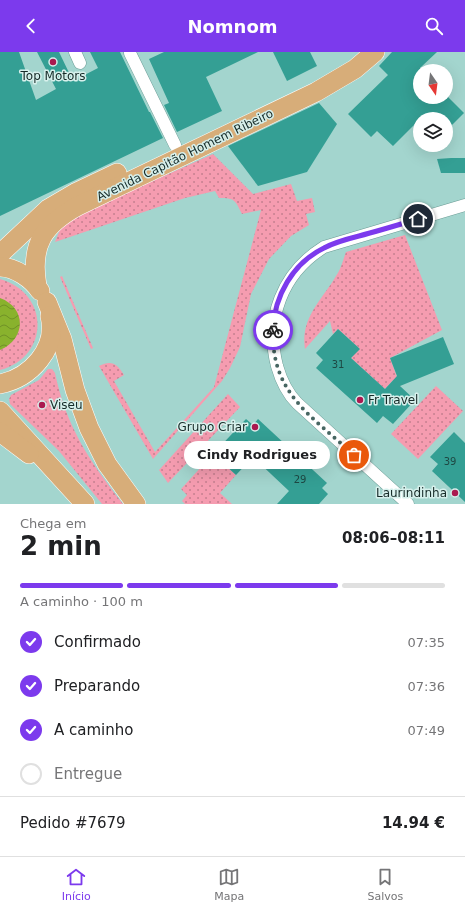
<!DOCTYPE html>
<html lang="pt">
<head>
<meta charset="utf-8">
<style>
	body { margin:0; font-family:"DejaVu Sans",sans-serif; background:#f2f2f2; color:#202124; height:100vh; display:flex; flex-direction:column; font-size:15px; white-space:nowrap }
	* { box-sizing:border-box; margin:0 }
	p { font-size:13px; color:#757577 }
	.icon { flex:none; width:22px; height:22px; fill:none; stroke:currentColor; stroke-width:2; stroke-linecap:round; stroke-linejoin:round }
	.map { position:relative; height:452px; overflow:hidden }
	.sheet { display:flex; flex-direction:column; background:#fff; flex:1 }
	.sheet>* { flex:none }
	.needle { width:26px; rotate:166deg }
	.fabs { position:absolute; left:413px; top:12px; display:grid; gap:8px }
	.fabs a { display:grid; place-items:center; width:40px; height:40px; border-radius:50%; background:#fff; box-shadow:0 4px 16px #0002; font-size:20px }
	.pin { position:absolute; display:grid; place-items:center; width:34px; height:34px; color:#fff; margin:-17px; border:2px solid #fff; border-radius:50%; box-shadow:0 1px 4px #0007 }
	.courier { position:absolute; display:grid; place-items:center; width:40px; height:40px; margin:-20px; border:3px solid #7c3aed; border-radius:50%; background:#fff; color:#222; box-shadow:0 1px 5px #0007 }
	.bubble { position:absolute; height:28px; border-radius:14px; background:#fff; box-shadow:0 4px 16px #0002; font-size:13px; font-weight:600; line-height:28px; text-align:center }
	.overview em { font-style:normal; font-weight:600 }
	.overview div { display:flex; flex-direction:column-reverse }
	.overview { display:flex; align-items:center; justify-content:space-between; height:68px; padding:0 20px }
	h1 { font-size:26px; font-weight:600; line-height:30px }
	.bar { display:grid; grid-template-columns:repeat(4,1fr); gap:6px 4px; align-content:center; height:48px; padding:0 20px }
	.bar i { height:5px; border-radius:3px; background:#e0e0e0 }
	.bar .selected { background:#7c3aed }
	.bar p { grid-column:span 4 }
	.line { display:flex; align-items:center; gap:10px; padding:0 20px; border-top:1px solid #e0e0e0 }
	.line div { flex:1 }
	ol { padding:0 20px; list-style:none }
	li { display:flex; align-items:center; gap:12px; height:44px }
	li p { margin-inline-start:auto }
	li .icon { padding:4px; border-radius:50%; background:#7c3aed; color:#fff; stroke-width:4 }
	li:last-child { color:#757577 }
	li i { width:22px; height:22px; border:2px solid #e0e0e0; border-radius:50% }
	header { display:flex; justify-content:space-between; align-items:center; height:52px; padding:0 20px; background:#7c3aed; color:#fff; font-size:18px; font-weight:600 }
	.tab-bar { display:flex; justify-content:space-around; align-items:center; height:56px; border-top:1px solid #e0e0e0; background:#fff; font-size:11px; color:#757577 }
	.tab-bar a { display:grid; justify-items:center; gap:2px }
	.tab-bar .selected { color:#7c3aed }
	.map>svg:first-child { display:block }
	.grass { fill:url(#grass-dots) }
	.water { fill:url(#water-waves) }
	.building { fill:#349f94 }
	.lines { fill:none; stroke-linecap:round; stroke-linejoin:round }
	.minor-casing { stroke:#6a9b94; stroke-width:13 }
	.primary-casing { stroke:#fff; stroke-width:20 }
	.minor { stroke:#fff; stroke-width:12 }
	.primary { stroke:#d7ad79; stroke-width:19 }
	.done { stroke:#476662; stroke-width:4; stroke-dasharray:0 7.2 }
	.route { stroke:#7c3aed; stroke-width:5 }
	.poi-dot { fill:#aa1950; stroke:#d7f0ec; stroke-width:1.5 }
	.labels { text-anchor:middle; stroke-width:3; stroke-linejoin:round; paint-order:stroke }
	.number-label { font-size:10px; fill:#1e4843 }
	.poi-label { font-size:12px; fill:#162b28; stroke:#d7f0ec; text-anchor:start }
	.street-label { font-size:12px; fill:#162b28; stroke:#d7f0ec }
</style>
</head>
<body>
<header><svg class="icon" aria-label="back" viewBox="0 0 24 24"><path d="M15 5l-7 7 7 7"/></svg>Nomnom<svg class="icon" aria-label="search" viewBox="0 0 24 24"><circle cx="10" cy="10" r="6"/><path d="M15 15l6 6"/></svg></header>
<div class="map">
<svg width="465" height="452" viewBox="0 0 465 452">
	<defs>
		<pattern id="grass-dots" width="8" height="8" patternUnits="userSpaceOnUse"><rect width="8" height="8" fill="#f59cb0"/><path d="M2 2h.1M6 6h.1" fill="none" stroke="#c57f8f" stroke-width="1.8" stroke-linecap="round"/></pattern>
		<pattern id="water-waves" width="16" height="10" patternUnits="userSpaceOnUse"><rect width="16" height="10" fill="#89b22d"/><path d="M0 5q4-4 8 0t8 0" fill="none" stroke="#6f9126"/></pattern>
	</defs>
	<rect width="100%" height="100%" fill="#a3d5ce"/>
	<g class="grass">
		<path d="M213,102L253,142L291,132L297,149L312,146L315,160L306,162L309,173L291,184L269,207L251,242L240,295L230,316L222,329L153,407L99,314C111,308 117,311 124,323L114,329L155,400L214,335L261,158L242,162C235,148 235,146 219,146L215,139L185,146L55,190L61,175L77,163Z"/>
		<path d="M405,183L442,278L390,306L401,336L393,328L385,337L351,306L359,296L338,277L333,282L330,269L305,297C300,266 322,248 336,224C341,217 343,208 346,200Z"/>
		<path d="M62,224L93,296L91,297L60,225Z"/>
		<path d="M0,227C50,241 50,305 0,318Z"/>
		<path d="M48,317H52L55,321C66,374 90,410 123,452H102L59,399L10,352L9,347L11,343L39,328Z"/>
		<path d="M436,334L463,359L418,407L391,382Z"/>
		<path d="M228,342L240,355L168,431L159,418Z"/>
		<path d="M213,402L236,423L220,441L232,452H185L182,449L187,443L181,437Z"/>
	</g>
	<path class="water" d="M0,246C27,256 26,287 0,298Z"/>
	<g class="building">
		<path d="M0,0H19L36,48L56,37L37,0H59L73,29L98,16L90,0H120L149,60H150L163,86L0,164Z"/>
		<path d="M164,0H258L206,25L222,59L177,80L164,53L169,51L149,7Z"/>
		<path d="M273,0H310L317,14L287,29Z"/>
		<path d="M392,0H437L420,16V45H448L464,61L446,79V67H420L393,94L377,79L371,85L348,62L388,23L379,14Z"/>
		<path d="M319,51L337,72L307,120L258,134L228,94Z"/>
		<path d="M451,106H465V121H441L437,107Z"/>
		<path d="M338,277L360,297L351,306L385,337L397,324L390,306L443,285L454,312L400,334L415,348L393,372L383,364L377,371L316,316L323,308L316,301Z"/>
		<path d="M246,367L253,373L258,367L327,431L322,436L328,442L319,452H277L289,439L253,405L236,423L213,402Z"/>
		<path d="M454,380L465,391V450L432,419L438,412L430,405Z"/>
	</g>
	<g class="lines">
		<defs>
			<g id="minor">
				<path d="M75,0L80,11"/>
				<path d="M130,1L175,93"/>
				<path d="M408,452L297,351C287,341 281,328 277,314C265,267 282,221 324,195L465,153"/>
			</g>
			<g id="primary">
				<path d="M0,202L48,157L77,140L117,121"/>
				<path d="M0,215C15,215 32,227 40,239"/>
				<path d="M37,234C30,193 43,173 78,154L316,40L355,17L375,0"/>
				<path d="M47,250L62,287L75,338L89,376L107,412L136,452"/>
				<path d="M0,332C30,326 58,297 50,264"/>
				<path d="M0,359L85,452"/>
				<path d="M0,380L29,402"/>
			</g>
		</defs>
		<use href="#minor" class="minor-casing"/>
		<use href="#primary" class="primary-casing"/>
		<use href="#minor" class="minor"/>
		<use href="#primary" class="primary"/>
	</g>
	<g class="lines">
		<path class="done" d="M273,278C271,342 312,364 354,403"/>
		<path class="route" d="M273,278C274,244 293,211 324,196C335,190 347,187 359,184C378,179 398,173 418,167"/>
	</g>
	<g class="poi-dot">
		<circle cx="53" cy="10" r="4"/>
		<circle cx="360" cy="348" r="4"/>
		<circle cx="42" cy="353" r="4"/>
		<circle cx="255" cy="375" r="4"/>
		<circle cx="455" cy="441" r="4"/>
	</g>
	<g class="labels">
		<g class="number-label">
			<text x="338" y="316">31</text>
			<text x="450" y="413">39</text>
			<text x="300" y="431">29</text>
		</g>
		<g class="poi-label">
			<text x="53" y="28" text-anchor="middle">Top Motors</text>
			<text x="368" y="352">Fr Travel</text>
			<text x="50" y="357">Viseu</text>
			<text x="247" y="379" text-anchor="end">Grupo Criar</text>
			<text x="447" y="445" text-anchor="end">Laurindinha</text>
		</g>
		<g class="street-label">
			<text transform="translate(185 103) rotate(-26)" y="4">Avenida Capitão Homem Ribeiro</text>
		</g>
	</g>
</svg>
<div class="fabs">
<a><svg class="needle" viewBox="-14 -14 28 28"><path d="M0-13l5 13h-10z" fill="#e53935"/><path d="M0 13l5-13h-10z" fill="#757577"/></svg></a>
<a><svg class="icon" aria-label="layers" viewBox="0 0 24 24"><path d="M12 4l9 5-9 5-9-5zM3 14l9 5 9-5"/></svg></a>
</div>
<div class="pin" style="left:354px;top:403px;background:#ea580c"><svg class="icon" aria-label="bag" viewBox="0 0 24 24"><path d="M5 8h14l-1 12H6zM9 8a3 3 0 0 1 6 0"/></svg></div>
<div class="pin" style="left:418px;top:167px;background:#1f2937"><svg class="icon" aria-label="home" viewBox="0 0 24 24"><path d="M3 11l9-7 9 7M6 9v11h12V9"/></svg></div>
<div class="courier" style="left:273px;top:278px"><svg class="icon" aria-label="bike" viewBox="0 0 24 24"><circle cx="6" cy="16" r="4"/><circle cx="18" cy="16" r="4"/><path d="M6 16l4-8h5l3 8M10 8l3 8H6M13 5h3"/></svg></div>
<div class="bubble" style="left:184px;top:389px;width:146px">Cindy Rodrigues</div>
</div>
<section class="sheet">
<div class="overview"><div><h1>2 min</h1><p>Chega em</p></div><em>08:06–08:11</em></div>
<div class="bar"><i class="selected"></i><i class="selected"></i><i class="selected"></i><i></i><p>A caminho · 100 m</p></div>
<ol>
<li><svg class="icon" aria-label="check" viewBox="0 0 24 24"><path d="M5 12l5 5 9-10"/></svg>Confirmado<p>07:35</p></li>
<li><svg class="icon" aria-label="check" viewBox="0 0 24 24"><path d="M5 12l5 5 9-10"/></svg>Preparando<p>07:36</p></li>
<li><svg class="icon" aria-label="check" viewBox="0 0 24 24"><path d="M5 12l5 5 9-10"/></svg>A caminho<p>07:49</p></li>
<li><i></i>Entregue</li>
</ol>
<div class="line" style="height:52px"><div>Pedido #7679</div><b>14.94 €</b></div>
</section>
<nav class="tab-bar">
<a class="selected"><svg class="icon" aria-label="home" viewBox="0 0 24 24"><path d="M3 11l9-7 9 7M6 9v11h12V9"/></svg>Início</a>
<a><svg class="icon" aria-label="map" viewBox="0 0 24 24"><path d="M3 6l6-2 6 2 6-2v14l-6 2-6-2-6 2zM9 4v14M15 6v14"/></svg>Mapa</a>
<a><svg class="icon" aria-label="saved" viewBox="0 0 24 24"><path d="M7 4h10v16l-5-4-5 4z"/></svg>Salvos</a>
</nav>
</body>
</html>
